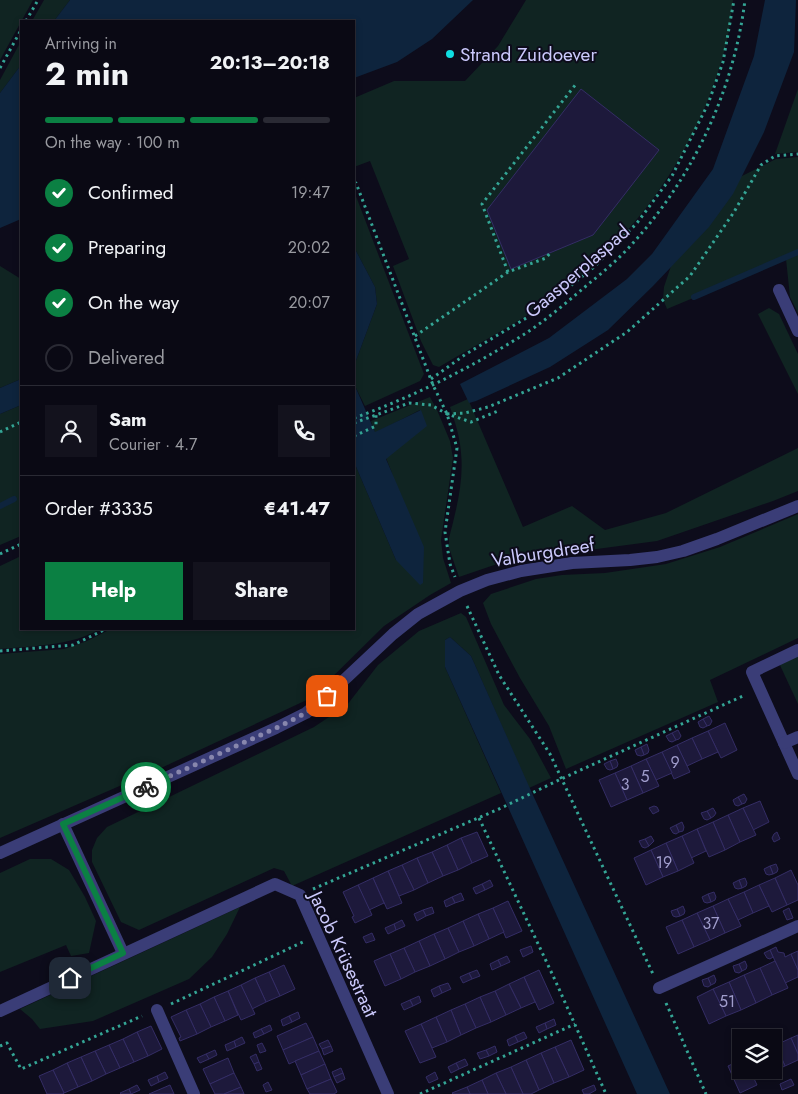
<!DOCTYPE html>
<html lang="en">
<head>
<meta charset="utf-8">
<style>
	body { margin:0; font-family:Jost,sans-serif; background:#13121d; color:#f1f3f6; height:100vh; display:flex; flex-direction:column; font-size:19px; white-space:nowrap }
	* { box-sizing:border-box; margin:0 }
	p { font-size:16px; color:#999aa0 }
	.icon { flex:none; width:28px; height:28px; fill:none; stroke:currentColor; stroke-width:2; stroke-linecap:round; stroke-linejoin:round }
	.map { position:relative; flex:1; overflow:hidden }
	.side { position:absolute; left:20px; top:20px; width:335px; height:610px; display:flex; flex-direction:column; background:#0a0914; border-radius:0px; box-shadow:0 2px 8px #0003,0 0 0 1px #2a2a34 }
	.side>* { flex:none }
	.fabs { position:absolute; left:732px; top:1029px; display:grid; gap:10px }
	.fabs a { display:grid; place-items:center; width:50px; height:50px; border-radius:0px; background:#0a0914; box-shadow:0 2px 8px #0003,0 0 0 1px #2a2a34; font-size:25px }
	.pin { position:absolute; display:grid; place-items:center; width:42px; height:42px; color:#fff; margin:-21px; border-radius:10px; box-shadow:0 2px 8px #0006 }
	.courier { position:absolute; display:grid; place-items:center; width:50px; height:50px; margin:-25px; border:4px solid #0b8043; border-radius:50%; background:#fff; color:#222; box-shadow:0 1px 6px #0007 }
	.headline em { font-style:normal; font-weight:700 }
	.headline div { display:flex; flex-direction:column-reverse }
	.headline { display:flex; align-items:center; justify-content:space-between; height:85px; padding:0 25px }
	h1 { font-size:32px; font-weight:700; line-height:38px }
	.bar { display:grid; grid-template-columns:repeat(4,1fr); gap:8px 5px; align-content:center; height:60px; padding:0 25px }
	.bar i { height:6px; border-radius:4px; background:#2a2a34 }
	.bar .current { background:#0b8043 }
	.bar p { grid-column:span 4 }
	.line { display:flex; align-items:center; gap:12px; padding:0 25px; border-top:1px solid #2a2a34 }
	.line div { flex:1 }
	.round { display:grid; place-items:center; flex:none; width:52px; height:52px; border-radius:0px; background:#13121d }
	ol { padding:0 25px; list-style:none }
	li { display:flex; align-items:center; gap:15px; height:55px }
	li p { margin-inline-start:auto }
	li .icon { padding:5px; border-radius:50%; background:#0b8043; color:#fff; stroke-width:4 }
	li:last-child { color:#999aa0 }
	li i { width:28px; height:28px; border:2px solid #2a2a34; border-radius:50% }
	.primary-button { display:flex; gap:10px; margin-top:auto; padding:10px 25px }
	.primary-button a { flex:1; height:58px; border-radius:0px; background:#0b8043; color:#fff; font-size:20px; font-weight:700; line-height:58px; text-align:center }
	.primary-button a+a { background:#13121d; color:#f1f3f6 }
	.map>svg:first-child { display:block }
	.green { fill:#102422 }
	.water { fill:#0e243d }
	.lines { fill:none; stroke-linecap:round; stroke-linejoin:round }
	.stream { stroke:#0e243d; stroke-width:6 }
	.building { fill:#1d193b; stroke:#342d65 }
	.path { stroke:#34a595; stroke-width:3; stroke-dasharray:2.5 4; stroke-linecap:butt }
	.minor { stroke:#3a3d77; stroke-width:12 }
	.done { stroke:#8887ad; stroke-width:5; stroke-dasharray:0 9 }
	.route { stroke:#0b8043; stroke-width:6 }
	.poi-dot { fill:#0fdee2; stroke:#0d0c1b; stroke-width:2 }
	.labels { text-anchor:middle; stroke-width:4; stroke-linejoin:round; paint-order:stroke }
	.number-label { font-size:16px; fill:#a09dcc }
	.poi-label { font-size:19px; fill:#cbc9fc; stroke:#0d0c1b; text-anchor:start }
	.street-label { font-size:19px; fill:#cbc9fc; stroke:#0d0c1b }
</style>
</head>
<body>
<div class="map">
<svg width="798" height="1094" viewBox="0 0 798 1094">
	<rect width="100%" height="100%" fill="#0d0c1b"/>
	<g class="green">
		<path d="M0,0H33L0,60Z"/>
		<path d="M44,0H70L54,21H32Z"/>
		<path d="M526,0H733C731,14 730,28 727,41C702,141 644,229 562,291C524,320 481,342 439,367L433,365L421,341L393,266L409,259L370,161L354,167V98L394,81H465L498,46Z"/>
		<path d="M21,41V65L0,93V80Z"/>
		<path d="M798,89V152L775,154Z"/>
		<path d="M798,157V313L790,297L786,259L667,309L663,299L664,287L671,266L740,177L776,159Z"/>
		<path d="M354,191L424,374L420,381L365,406L355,386L354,366L377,304L375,287L354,247Z"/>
		<path d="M0,266L21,279V379L0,388Z"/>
		<path d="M769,308L779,314L798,354V394L758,314Z"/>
		<path d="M430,397L437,410L450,441L453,458L441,540L443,558L451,583L430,595L384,626L311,698L161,768L0,838V654L64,649L87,641L111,629H354V462L396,560L392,473L386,458L420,410L375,433L371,421Z"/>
		<path d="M468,399L523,527L572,506L605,530L666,513L798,448V491L773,501L657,541L506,561L459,577L449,548V538C456,511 464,481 461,453C460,437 455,422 450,407Z"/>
		<path d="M21,405V536L0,545V414Z"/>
		<path d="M798,514V638L710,680L718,702L566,769L549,726L520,678L491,624L483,603L491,594L536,579L562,575L605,573L666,564L720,547Z"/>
		<path d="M21,556V629H100C71,646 33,646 0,649V566Z"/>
		<path d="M461,613L466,617L504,705L530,739L551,778L529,788L471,656L450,637L445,640V667L501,793L292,886L284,871L274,868L139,930L121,922L92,862V850L97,838L107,827L314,727L347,705L378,665L419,631Z"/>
		<path d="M798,654V704L779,663Z"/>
		<path d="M30,859H51L69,870L85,897L96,921L89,953L71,956L66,945L0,972V873Z"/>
		<path d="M240,907L227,934L212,957L189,979L93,1021L40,1029L32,1019L20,1009Z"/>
	</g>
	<g class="water">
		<path d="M70,0H473L432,39L397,62L354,78V21H54Z"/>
		<path d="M765,0H796L794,52L764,132L733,194L709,227L653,286L608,330L550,367L476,401L469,403L460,384L549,338L627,279L652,254L713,169L754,56Z"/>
		<path d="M21,65V219L0,228V93Z"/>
		<path d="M354,247L375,287L377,304L354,366Z"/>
		<path d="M354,373L355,386L375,432L421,410L427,426L386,459L424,547L423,583L420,585L396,560L354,462Z"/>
		<path d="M21,379V405L0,414V388Z"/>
		<path d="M450,637L471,656L532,793L670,1094H637L445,667V640Z"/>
	</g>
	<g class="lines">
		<g class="stream">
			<path d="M694,297L798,252"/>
			<path d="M0,506L14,499"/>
		</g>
	</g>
	<g class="building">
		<path d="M581,89L659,150L593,235L511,269L487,210Z"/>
		<path d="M709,716L712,721L710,725L707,726L703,719Z"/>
		<path d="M703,719L707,726L703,728L700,727L698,722Z"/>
		<path d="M725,723L737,750L721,758L708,731Z"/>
		<path d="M678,730L681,736L679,739L676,740L672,733Z"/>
		<path d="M708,731L718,752L702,759L692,738Z"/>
		<path d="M672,733L676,740L672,742L669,741L666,736Z"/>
		<path d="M692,738L702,759L687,766L677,745Z"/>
		<path d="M647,744L649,750L648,753L644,755L641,747Z"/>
		<path d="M677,745L690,772L674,779L662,752Z"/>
		<path d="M641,747L644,755L641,756L637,755L635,750Z"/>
		<path d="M662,752L672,773L656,780L646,759Z"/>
		<path d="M616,759L618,764L617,767L613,769L610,761Z"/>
		<path d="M646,759L659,786L643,793L631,766Z"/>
		<path d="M610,761L613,769L610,770L607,769L604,764Z"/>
		<path d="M631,766L643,793L627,800L615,773Z"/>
		<path d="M615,773L627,800L611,807L599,780Z"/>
		<path d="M744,794L747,799L745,803L742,804L738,797Z"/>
		<path d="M738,797L742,804L738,806L735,805L733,800Z"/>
		<path d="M760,801L769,822L753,830L743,808Z"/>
		<path d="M654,806L657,807L659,811L653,814L649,808Z"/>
		<path d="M713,808L716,813L714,816L711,818L707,811Z"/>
		<path d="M743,808L756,835L740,842L728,815Z"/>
		<path d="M707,811L711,818L707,820L704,819L701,813Z"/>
		<path d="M728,815L740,842L725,850L713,822Z"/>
		<path d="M682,822L684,827L683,831L679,832L676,825Z"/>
		<path d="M713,822L725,850L709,857L697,829Z"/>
		<path d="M676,825L679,832L676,834L673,833L670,828Z"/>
		<path d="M697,829L706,851L691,858L682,836Z"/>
		<path d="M477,832L488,856L472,863L461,838Z"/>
		<path d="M777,832L780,839L774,842L772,838L774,834Z"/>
		<path d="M651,836L654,841L649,846L645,839Z"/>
		<path d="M682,836L694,863L678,871L666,843Z"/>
		<path d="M461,838L472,863L458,870L447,845Z"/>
		<path d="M645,839L649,846L645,848L642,847L639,841Z"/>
		<path d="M666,843L678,871L663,877L651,850Z"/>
		<path d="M447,845L458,870L443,876L432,852Z"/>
		<path d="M651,850L663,877L646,885L634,858Z"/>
		<path d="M432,852L443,876L428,883L417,858Z"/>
		<path d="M417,858L428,883L414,890L402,865Z"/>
		<path d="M776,864L778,869L777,872L773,874L770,866Z"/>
		<path d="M402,865L414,890L399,896L388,871Z"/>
		<path d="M770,866L773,874L769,875L766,874L764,869Z"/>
		<path d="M791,870L798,885V900L787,905L775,878Z"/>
		<path d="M388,871L402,903L387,909L373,878Z"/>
		<path d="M373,878L384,903L369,910L358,885Z"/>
		<path d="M745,878L747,883L746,886L742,888L739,880Z"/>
		<path d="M775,878L787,905L772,912L759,885Z"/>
		<path d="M490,880L493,886L485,890L482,884Z"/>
		<path d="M739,880L742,888L738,889L735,888L733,883Z"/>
		<path d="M482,884L485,890L476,894L473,888Z"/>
		<path d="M358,885L372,915L355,923L352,917L354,916L343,892Z"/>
		<path d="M759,885L769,906L753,913L744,892Z"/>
		<path d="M714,892L716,897L715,900L711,902L708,894Z"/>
		<path d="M744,892L753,913L738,920L728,899Z"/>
		<path d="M461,893L464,900L455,903L452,897Z"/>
		<path d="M708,894L711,902L707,903L704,902L702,897Z"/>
		<path d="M452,897L455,903L446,907L444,901Z"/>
		<path d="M728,899L741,926L725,933L713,906Z"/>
		<path d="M508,901L522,931L506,938L493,908Z"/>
		<path d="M683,906L685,911L684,914L680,916L677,909Z"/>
		<path d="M713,906L725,933L710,940L697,913Z"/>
		<path d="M432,907L434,913L426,916L423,910Z"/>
		<path d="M493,908L504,932L489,939L478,914Z"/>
		<path d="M789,908L793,918L787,920L783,911Z"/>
		<path d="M677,909L680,916L676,917L673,916L671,911Z"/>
		<path d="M423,910L426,916L417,921L414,914Z"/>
		<path d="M697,913L710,940L694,947L682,920Z"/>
		<path d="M478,914L489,939L474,946L463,921Z"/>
		<path d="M402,920L405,926L396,930L394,924Z"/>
		<path d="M682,920L694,947L678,954L666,927Z"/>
		<path d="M463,921L474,946L459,952L448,928Z"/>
		<path d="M394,924L396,930L388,934L385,928Z"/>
		<path d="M448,928L459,952L445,959L434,934Z"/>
		<path d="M372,933L375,940L366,943L363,937Z"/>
		<path d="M434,934L445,959L430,966L419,941Z"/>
		<path d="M419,941L430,966L415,972L404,948Z"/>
		<path d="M531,946L533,952L523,957L520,950Z"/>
		<path d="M776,947L778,952L784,953L785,957L791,954L798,970V977L785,983L770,950Z"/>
		<path d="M404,948L415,972L401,979L390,954Z"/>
		<path d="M770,950L773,957L770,959L767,958L764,953Z"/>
		<path d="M798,951V970L791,954Z"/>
		<path d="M390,954L401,979L385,986L374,961Z"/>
		<path d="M507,956L510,962L501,966L498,960Z"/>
		<path d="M498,960L501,966L492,970L490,964Z"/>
		<path d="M745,961L747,966L746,969L742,971L739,964Z"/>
		<path d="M775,961L788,988L772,995L760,968Z"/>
		<path d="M739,964L742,971L739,973L735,972L733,966Z"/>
		<path d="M284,965L295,989L280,996L269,972Z"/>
		<path d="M760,968L772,995L756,1003L744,975Z"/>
		<path d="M477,970L480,976L472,979L469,973Z"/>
		<path d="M539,970L554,1003L539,1010L524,977Z"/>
		<path d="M269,972L280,996L266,1002L255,978Z"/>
		<path d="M469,973L472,979L463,983L460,977Z"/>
		<path d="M714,975L716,980L715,983L711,985L708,978Z"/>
		<path d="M744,975L756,1003L741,1010L729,982Z"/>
		<path d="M524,977L535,1002L521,1008L509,984Z"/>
		<path d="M255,978L266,1002L252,1009L241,985Z"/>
		<path d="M708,978L711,985L708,987L704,986L702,980Z"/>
		<path d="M729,982L741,1010L726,1016L713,989Z"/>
		<path d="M448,983L451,989L442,993L439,986Z"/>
		<path d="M509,984L521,1008L506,1015L495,991Z"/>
		<path d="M241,985L255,1014L241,1020L228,991Z"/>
		<path d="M439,986L442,993L434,997L431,990Z"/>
		<path d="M713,989L726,1016L709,1024L697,997Z"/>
		<path d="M228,991L238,1015L225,1021L214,997Z"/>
		<path d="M495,991L506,1015L491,1022L480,997Z"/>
		<path d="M419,996L421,1002L413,1006L410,1000Z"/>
		<path d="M214,997L225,1021L211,1027L200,1004Z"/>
		<path d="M480,997L491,1022L476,1028L465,1004Z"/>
		<path d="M410,1000L413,1006L404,1010L401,1004Z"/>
		<path d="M200,1004L211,1027L197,1034L186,1010Z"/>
		<path d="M465,1004L476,1028L461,1035L451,1010Z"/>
		<path d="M186,1010L197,1034L180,1041L179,1038L181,1037L171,1017Z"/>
		<path d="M451,1010L461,1035L447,1042L436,1017Z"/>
		<path d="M298,1012L300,1018L292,1022L289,1016Z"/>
		<path d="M289,1016L292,1022L283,1026L281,1020Z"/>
		<path d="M436,1017L447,1042L432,1048L421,1024Z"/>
		<path d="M554,1019L556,1025L547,1029L545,1023Z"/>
		<path d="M306,1023L313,1037L283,1050L277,1036Z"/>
		<path d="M545,1023L547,1029L539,1033L536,1027Z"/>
		<path d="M421,1024L436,1057L420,1063L405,1031Z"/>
		<path d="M270,1025L272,1030L264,1034L261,1029Z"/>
		<path d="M151,1026L162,1049L148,1056L137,1032Z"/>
		<path d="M261,1029L264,1034L255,1038L253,1033Z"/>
		<path d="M776,1031L779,1036L777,1039L774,1040L770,1033Z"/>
		<path d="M137,1032L148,1056L134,1062L123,1039Z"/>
		<path d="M524,1032L527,1038L518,1042L515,1036Z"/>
		<path d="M798,1035V1054L791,1038Z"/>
		<path d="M515,1036L518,1042L509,1046L507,1040Z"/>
		<path d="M242,1037L245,1043L236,1047L234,1041Z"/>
		<path d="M313,1037L319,1051L289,1064L283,1050Z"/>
		<path d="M791,1038L798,1054V1060L785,1066L776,1045Z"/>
		<path d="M123,1039L134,1062L120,1068L109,1045Z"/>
		<path d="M328,1040L331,1046L322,1049L319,1044Z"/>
		<path d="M571,1040L584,1070L569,1077L555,1047Z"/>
		<path d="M234,1041L236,1047L227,1051L225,1045Z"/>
		<path d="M262,1043L266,1051L260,1053L257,1045Z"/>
		<path d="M109,1045L120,1068L106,1074L95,1051Z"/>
		<path d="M774,1045H776L785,1066L770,1073L768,1070H774Z"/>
		<path d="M331,1046L333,1051L324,1055L322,1049Z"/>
		<path d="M495,1046L497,1052L489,1056L486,1050Z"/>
		<path d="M555,1047L569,1077L554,1083L541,1053Z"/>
		<path d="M739,1047L741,1055L739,1056L736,1055L734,1050Z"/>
		<path d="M215,1050L217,1055L209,1059L206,1054Z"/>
		<path d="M486,1050L489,1056L480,1059L477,1053Z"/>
		<path d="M95,1051L106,1074L92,1081L81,1057Z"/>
		<path d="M319,1051L325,1064L301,1075L295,1061Z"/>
		<path d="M541,1053L554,1083L539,1090L526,1060Z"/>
		<path d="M206,1054L209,1059L200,1063L197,1058Z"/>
		<path d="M256,1054L259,1062L254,1064L250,1057Z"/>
		<path d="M81,1057L92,1081L78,1087L67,1063Z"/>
		<path d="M228,1058L234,1073L210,1084L203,1069Z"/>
		<path d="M465,1059L468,1065L459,1069L456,1063Z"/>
		<path d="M526,1060L539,1090L531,1094H523L511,1067Z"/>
		<path d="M741,1060V1070H750L757,1085L740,1093L728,1066Z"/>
		<path d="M259,1062L262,1069L257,1071L254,1064Z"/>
		<path d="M67,1063L78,1087L64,1093L53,1070Z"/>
		<path d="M456,1063L459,1069L451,1073L448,1067Z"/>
		<path d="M325,1064L331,1079L307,1089L301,1075Z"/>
		<path d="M511,1067L523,1094H506L496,1073Z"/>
		<path d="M341,1068L343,1073L334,1077L332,1072Z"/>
		<path d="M53,1070L64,1093L63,1094H47L39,1076Z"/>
		<path d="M750,1070H768L770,1073L754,1080Z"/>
		<path d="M165,1072L168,1078L159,1082L157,1076Z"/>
		<path d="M435,1072L438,1079L429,1083L426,1077Z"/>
		<path d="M234,1073L241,1087L224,1094H215L210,1084Z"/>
		<path d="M343,1073L345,1079L337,1083L334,1077Z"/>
		<path d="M496,1073L506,1094H488L482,1080Z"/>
		<path d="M157,1076L159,1082L151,1086L148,1080Z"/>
		<path d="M331,1079L337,1092L334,1094H310L307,1089Z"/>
		<path d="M791,1079L794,1085L782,1090L780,1084Z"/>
		<path d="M482,1080L488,1094H470L467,1087Z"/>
		<path d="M268,1082L272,1090L266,1092L263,1085Z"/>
		<path d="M137,1085L140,1090L131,1094L129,1089Z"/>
		<path d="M170,1085L174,1094H149Z"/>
		<path d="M594,1085L596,1090L589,1094H584L582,1090Z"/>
		<path d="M241,1087L244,1094H224Z"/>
		<path d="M467,1087L470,1094H453L452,1093Z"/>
		<path d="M129,1089L131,1094H121L120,1093Z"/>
	</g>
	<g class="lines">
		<g class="path">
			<path d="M26,21L38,0"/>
			<path d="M0,68L21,30"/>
			<path d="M354,182L356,183L433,385L447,414L457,448L445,532L450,564L455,577"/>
			<path d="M508,272L482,204L576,84"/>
			<path d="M415,336L508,272L546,258L550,253"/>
			<path d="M431,379L466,354L543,308L594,267L637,223L672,176L708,104L723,62L734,0"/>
			<path d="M447,414L465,413L488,407L558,378L627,332L690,276L734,212L761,165L775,156L798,154"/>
			<path d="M354,418C413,397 470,368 523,335C545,321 566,303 586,286C602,273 619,259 633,243C694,176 734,89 745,0"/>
			<path d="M354,423L409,403L431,405L447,414L471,422L498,411"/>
			<path d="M0,432L21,422"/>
			<path d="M354,436L376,426V413"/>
			<path d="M0,554L21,544"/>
			<path d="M467,606L499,675L550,754L653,974"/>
			<path d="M0,651L73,645L106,629"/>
			<path d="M479,818L555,980L606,1094"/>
			<path d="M313,889L499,809L561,779L745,695"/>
			<path d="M666,1003L706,1094"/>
			<path d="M171,1004L303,942"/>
			<path d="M0,1046L7,1043L21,1069L142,1016"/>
			<path d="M420,1094L575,1024"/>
		</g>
		<g class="minor">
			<path d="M779,290L798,331"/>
			<path d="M798,650L752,672L798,774"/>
			<path d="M784,743L798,737"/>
			<path d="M63,824L123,953"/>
			<path d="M0,853L276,728L306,713L327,696L393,634L418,614L460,591L487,580L521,571L572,563L630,560L657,557L683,551L717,539L798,506"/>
			<path d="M659,988L798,926"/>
			<path d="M157,1010L194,1094"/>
			<path d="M0,1011L275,884L300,895L388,1094"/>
		</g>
	</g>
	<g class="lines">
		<path class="done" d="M146,787L276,728L306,713L327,696"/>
		<path class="route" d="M70,978L123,953L63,824L146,787"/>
	</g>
	<circle class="poi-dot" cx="450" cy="54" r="5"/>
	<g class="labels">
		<g class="number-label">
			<text x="675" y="768">9</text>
			<text x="645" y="782">5</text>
			<text x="625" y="790">3</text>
			<text x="664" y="868">19</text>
			<text x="711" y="929">37</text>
			<text x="727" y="1007">51</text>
		</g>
		<g class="poi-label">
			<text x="460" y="61">Strand Zuidoever</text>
		</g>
		<g class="street-label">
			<text transform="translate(577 271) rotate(-41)" y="7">Gaasperplaspad</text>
			<text transform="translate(543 552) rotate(-9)" y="7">Valburgdreef</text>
			<text transform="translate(344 954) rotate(65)" y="7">Jacob Krüsestraat</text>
		</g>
	</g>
</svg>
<div class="fabs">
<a><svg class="icon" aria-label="layers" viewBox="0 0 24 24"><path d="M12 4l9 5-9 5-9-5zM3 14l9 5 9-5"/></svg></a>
</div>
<div class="pin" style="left:327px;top:696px;background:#ea580c"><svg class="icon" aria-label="bag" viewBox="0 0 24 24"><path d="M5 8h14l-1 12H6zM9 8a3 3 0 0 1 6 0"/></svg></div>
<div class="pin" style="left:70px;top:978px;background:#1f2937"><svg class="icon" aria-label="home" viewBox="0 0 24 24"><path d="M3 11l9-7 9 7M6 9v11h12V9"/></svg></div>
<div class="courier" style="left:146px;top:787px"><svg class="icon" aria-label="bike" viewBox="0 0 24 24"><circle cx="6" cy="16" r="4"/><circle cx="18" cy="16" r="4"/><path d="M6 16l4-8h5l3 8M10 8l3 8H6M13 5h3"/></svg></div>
<section class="side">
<div class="headline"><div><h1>2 min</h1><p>Arriving in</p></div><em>20:13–20:18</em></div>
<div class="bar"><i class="current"></i><i class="current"></i><i class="current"></i><i></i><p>On the way · 100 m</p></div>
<ol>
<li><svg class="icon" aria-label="check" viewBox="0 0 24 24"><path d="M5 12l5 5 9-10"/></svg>Confirmed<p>19:47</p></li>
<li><svg class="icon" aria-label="check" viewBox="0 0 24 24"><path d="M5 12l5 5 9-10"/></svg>Preparing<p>20:02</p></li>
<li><svg class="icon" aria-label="check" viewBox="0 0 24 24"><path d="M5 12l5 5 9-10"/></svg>On the way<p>20:07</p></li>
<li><i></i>Delivered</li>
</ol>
<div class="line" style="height:90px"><a class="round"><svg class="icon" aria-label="person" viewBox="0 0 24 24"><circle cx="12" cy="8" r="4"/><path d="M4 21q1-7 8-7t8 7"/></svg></a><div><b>Sam</b><p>Courier · 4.7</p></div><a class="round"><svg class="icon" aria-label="phone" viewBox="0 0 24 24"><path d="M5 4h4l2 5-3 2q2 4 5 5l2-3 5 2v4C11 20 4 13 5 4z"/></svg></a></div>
<div class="line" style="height:65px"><div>Order #3335</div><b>€41.47</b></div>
<div class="primary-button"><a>Help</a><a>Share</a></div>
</section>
</div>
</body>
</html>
